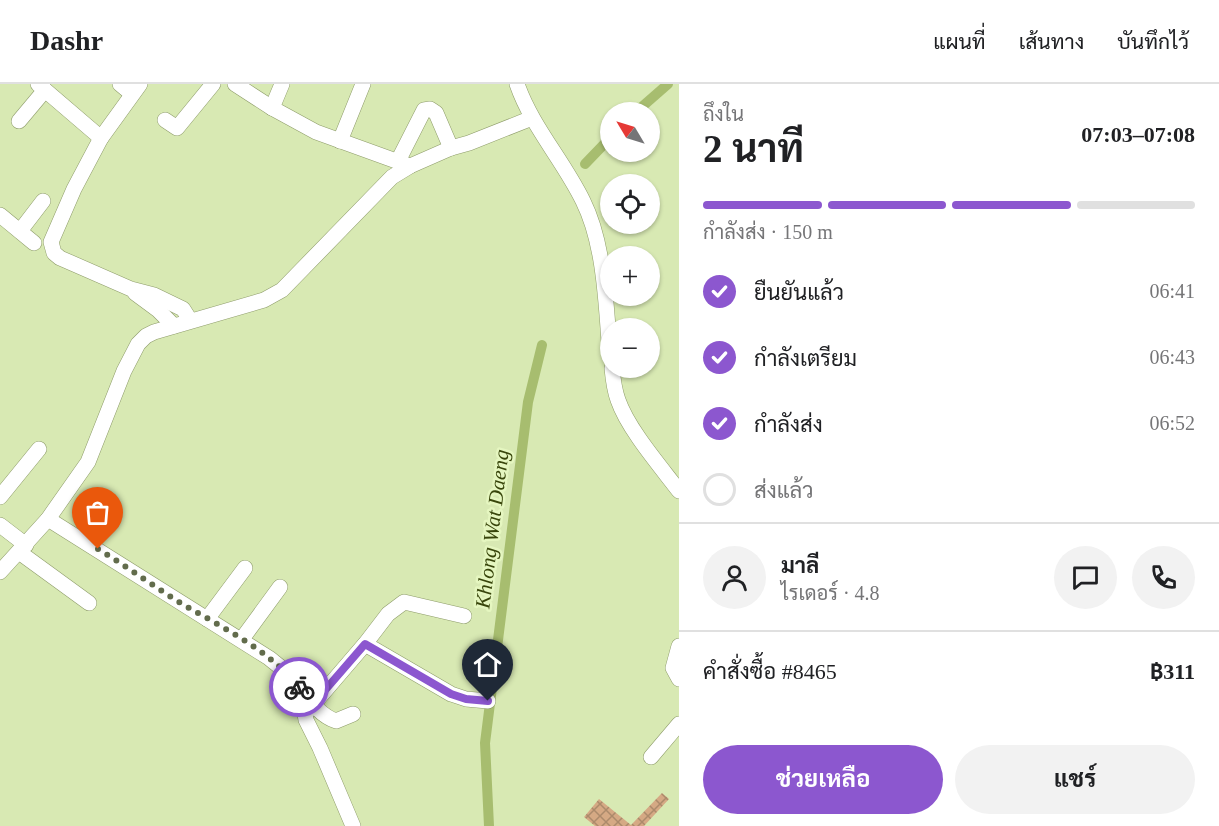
<!DOCTYPE html>
<html lang="th">
<head>
<meta charset="utf-8">
<style>
	body { margin:0; font-family:"Times New Roman",Sarabun,serif; background:#f2f2f2; color:#202124; height:100vh; display:flex; flex-direction:column; font-size:22px; white-space:nowrap }
	* { box-sizing:border-box; margin:0 }
	p { font-size:20px; color:#757577 }
	.icon { flex:none; width:33px; height:33px; fill:none; stroke:currentColor; stroke-width:2; stroke-linecap:round; stroke-linejoin:round }
	.map { position:relative; flex:1; overflow:hidden }
	.drawer { display:flex; flex-direction:column; background:#fff; width:540px }
	.drawer>* { flex:none }
	.needle { width:39px; rotate:308deg }
	.tools { position:absolute; left:600px; top:18px; display:grid; gap:12px }
	.tools a { display:grid; place-items:center; width:60px; height:60px; border-radius:50%; background:#fff; box-shadow:0 2px 4px #0004; font-size:30px }
	.pin { position:absolute; display:grid; place-items:center; width:51px; height:51px; color:#fff; margin:-62px -26px; border-radius:50% 50% 50% 0; rotate:-45deg; box-shadow:0 0 6px #0007 }
	.pin .icon { rotate:45deg }
	.courier { position:absolute; display:grid; place-items:center; width:60px; height:60px; margin:-30px; border:4px solid #8c57cf; border-radius:50%; background:#fff; color:#222; box-shadow:0 2px 8px #0007 }
	.summary em { font-style:normal; font-weight:700 }
	.summary div { display:flex; flex-direction:column-reverse }
	.summary { display:flex; align-items:center; justify-content:space-between; height:102px; padding:0 24px }
	h1 { font-size:39px; font-weight:700; line-height:45px }
	.bar { display:grid; grid-template-columns:repeat(4,1fr); gap:9px 6px; align-content:center; height:72px; padding:0 24px }
	.bar i { height:8px; border-radius:4px; background:#e0e0e0 }
	.bar .selected { background:#8c57cf }
	.bar p { grid-column:span 4 }
	.line { display:flex; align-items:center; gap:15px; padding:0 24px; border-top:2px solid #e0e0e0 }
	.line div { flex:1 }
	.round { display:grid; place-items:center; flex:none; width:63px; height:63px; border-radius:32px; background:#f2f2f2 }
	ol { padding:0 24px; list-style:none }
	li { display:flex; align-items:center; gap:18px; height:66px }
	li p { margin-inline-start:auto }
	li .icon { padding:6px; border-radius:50%; background:#8c57cf; color:#fff; stroke-width:4 }
	li:last-child { color:#757577 }
	li i { width:33px; height:33px; border:3px solid #e0e0e0; border-radius:50% }
	.cta { display:flex; gap:12px; margin-top:auto; padding:12px 24px }
	.cta a { flex:1; height:69px; border-radius:36px; background:#8c57cf; color:#fff; font-size:24px; font-weight:700; line-height:69px; text-align:center }
	.cta a+a { background:#f2f2f2; color:#202124 }
	header { display:flex; align-items:center; gap:36px; box-sizing:border-box; height:84px; padding:0 30px; background:#fff; border-bottom:2px solid #e0e0e0 }
	header strong { font-size:28px }
	nav { display:flex; gap:33px; margin-inline-start:auto; font-size:21px }
	main { display:flex; flex:1; min-height:0 }
	.map>svg:first-child { display:block }
	.lines { fill:none; stroke-linecap:round; stroke-linejoin:round }
	.canal { stroke:#a7bd6f; stroke-width:10 }
	.building { fill:url(#building-cross-hatch) }
	.minor-casing { stroke:#8e9c6a; stroke-width:16 }
	.minor { stroke:#fff; stroke-width:15 }
	.done { stroke:#626c4c; stroke-width:6; stroke-dasharray:0 10.8 }
	.route { stroke:#8c57cf; stroke-width:8 }
	.labels { text-anchor:middle; stroke-width:5; stroke-linejoin:round; paint-order:stroke }
	.water-label { font-size:21px; font-style:italic; fill:#38450b; stroke:#e5f6c0 }
</style>
</head>
<body>
<header>
<strong>Dashr</strong>
<nav><a>แผนที่</a><a>เส้นทาง</a><a>บันทึกไว้</a></nav>
</header>
<main>
<div class="map">
<svg width="679" height="742" viewBox="0 0 679 742">
	<defs>
		<pattern id="building-cross-hatch" width="8" height="8" patternUnits="userSpaceOnUse" patternTransform="scale(1.5)"><rect width="8" height="8" fill="#d5a984"/><path d="M0 0l8 8M0 8l8-8" fill="none" stroke="#ac8a6b"/></pattern>
	</defs>
	<rect width="100%" height="100%" fill="#d8e9b3"/>
	<g class="lines">
		<g class="canal">
			<path d="M636,28L668,0"/>
			<path d="M585,80L610,54"/>
			<path d="M489,742L485,659L528,318L542,261"/>
		</g>
	</g>
	<path class="building" d="M662,709L669,715L644,742H595L584,733L599,715L631,741Z"/>
	<g class="lines">
		<defs>
			<g id="minor">
				<path d="M38,0L101,54"/>
				<path d="M120,0L132,10"/>
				<path d="M140,0L101,54L74,105L51,158L54,169L60,174L131,205L154,211L183,225L190,236"/>
				<path d="M235,0L272,24L316,48L410,82"/>
				<path d="M517,0C532,43 563,76 583,117C605,161 606,222 610,271"/>
				<path d="M272,24L282,0"/>
				<path d="M165,36L177,44L213,0"/>
				<path d="M19,37L45,6"/>
				<path d="M340,57L363,0"/>
				<path d="M398,77L424,26L430,25L436,29L451,64"/>
				<path d="M0,131L34,159"/>
				<path d="M20,147L43,117"/>
				<path d="M135,209L158,226L174,242"/>
				<path d="M612,284C613,295 614,305 618,316C628,345 660,382 679,407"/>
				<path d="M0,413L39,365"/>
				<path d="M48,435L269,574C275,579 282,584 288,590C303,605 315,630 336,637L353,630"/>
				<path d="M0,441L26,461"/>
				<path d="M19,468L89,519"/>
				<path d="M0,488L48,435L88,378L124,287L138,260L146,252L154,248L264,216L282,206L392,93L410,82L451,64L469,59L532,34"/>
				<path d="M207,535L245,484"/>
				<path d="M242,555L280,503"/>
				<path d="M365,560L451,610L466,615L488,617"/>
				<path d="M679,562L673,584L679,595"/>
				<path d="M651,673L679,640"/>
				<path d="M353,742L320,664L306,636L305,630L365,560L388,530L404,518L464,532"/>
			</g>
		</defs>
		<use href="#minor" class="minor-casing"/>
		<use href="#minor" class="minor"/>
	</g>
	<g class="lines">
		<path class="done" d="M98,465C126,482 152,501 179,518C221,543 268,565 299,603"/>
		<path class="route" d="M299,603L313,620L365,560L451,610L466,615L488,617"/>
	</g>
	<g class="labels">
		<g class="water-label">
			<text transform="translate(492 445) rotate(-83)" y="7">Khlong Wat Daeng</text>
		</g>
	</g>
</svg>
<div class="tools">
<a><svg class="needle" viewBox="-14 -14 28 28"><path d="M0-13l5 13h-10z" fill="#e53935"/><path d="M0 13l5-13h-10z" fill="#757577"/></svg></a>
<a><svg class="icon" aria-label="locate" viewBox="0 0 24 24"><circle cx="12" cy="12" r="6"/><path d="M12 2v4M12 18v4M2 12h4M18 12h4"/></svg></a>
<a>+</a>
<a>−</a>
</div>
<div class="pin" style="left:98px;top:465px;background:#ea580c"><svg class="icon" aria-label="bag" viewBox="0 0 24 24"><path d="M5 8h14l-1 12H6zM9 8a3 3 0 0 1 6 0"/></svg></div>
<div class="pin" style="left:488px;top:617px;background:#1f2937"><svg class="icon" aria-label="home" viewBox="0 0 24 24"><path d="M3 11l9-7 9 7M6 9v11h12V9"/></svg></div>
<div class="courier" style="left:299px;top:603px"><svg class="icon" aria-label="bike" viewBox="0 0 24 24"><circle cx="6" cy="16" r="4"/><circle cx="18" cy="16" r="4"/><path d="M6 16l4-8h5l3 8M10 8l3 8H6M13 5h3"/></svg></div>
</div>
<section class="drawer">
<div class="summary"><div><h1>2 นาที</h1><p>ถึงใน</p></div><em>07:03–07:08</em></div>
<div class="bar"><i class="selected"></i><i class="selected"></i><i class="selected"></i><i></i><p>กำลังส่ง · 150 m</p></div>
<ol>
<li><svg class="icon" aria-label="check" viewBox="0 0 24 24"><path d="M5 12l5 5 9-10"/></svg>ยืนยันแล้ว<p>06:41</p></li>
<li><svg class="icon" aria-label="check" viewBox="0 0 24 24"><path d="M5 12l5 5 9-10"/></svg>กำลังเตรียม<p>06:43</p></li>
<li><svg class="icon" aria-label="check" viewBox="0 0 24 24"><path d="M5 12l5 5 9-10"/></svg>กำลังส่ง<p>06:52</p></li>
<li><i></i>ส่งแล้ว</li>
</ol>
<div class="line" style="height:108px"><a class="round"><svg class="icon" aria-label="person" viewBox="0 0 24 24"><circle cx="12" cy="8" r="4"/><path d="M4 21q1-7 8-7t8 7"/></svg></a><div><b>มาลี</b><p>ไรเดอร์ · 4.8</p></div><a class="round"><svg class="icon" aria-label="chat" viewBox="0 0 24 24"><path d="M4 5h16v11H9l-5 4z"/></svg></a><a class="round"><svg class="icon" aria-label="phone" viewBox="0 0 24 24"><path d="M5 4h4l2 5-3 2q2 4 5 5l2-3 5 2v4C11 20 4 13 5 4z"/></svg></a></div>
<div class="line" style="height:78px"><div>คำสั่งซื้อ #8465</div><b>฿311</b></div>
<div class="cta"><a>ช่วยเหลือ</a><a>แชร์</a></div>
</section>
</main>
</body>
</html>
